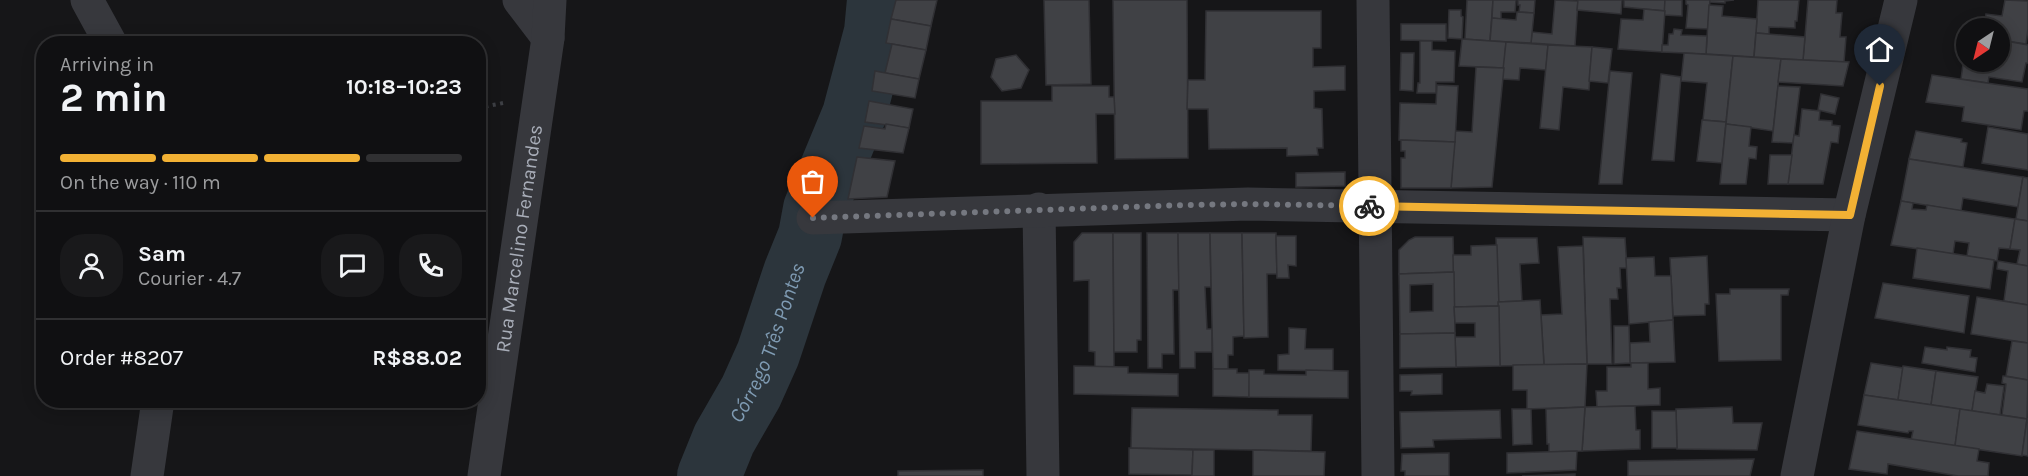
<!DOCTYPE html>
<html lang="en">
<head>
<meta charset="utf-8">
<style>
	body { margin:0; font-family:Karla,sans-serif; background:#19191b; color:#f1f3f6; height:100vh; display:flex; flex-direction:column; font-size:22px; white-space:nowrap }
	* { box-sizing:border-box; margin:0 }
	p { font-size:20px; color:#9c9d9f }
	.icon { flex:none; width:33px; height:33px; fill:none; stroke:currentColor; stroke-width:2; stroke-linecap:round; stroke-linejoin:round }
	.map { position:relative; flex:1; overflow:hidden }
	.side { position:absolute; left:36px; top:36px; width:450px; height:372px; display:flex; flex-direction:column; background:#101012; border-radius:24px; box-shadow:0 3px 15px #0003,0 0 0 2px #303032 }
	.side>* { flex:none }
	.needle { width:39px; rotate:215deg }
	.buttons { position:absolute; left:1956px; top:18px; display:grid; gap:12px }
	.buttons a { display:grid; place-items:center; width:54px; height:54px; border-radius:50%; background:#101012; box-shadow:0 3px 15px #0003,0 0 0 2px #303032; font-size:30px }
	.pin { position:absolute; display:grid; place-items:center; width:51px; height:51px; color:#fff; margin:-62px -26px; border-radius:50% 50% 50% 0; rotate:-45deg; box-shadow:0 0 6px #0007 }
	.pin .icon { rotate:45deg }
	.courier { position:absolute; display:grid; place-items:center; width:60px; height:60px; margin:-30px; border:4px solid #f2b134; border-radius:50%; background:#fff; color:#222; box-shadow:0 2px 8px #0007 }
	.summary em { font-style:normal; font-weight:700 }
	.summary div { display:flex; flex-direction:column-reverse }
	.summary { display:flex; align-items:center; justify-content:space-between; height:102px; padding:0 24px }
	h1 { font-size:39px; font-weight:700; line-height:45px }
	.bar { display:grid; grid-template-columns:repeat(4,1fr); gap:9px 6px; align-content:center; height:72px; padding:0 24px }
	.bar i { height:8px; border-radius:4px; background:#303032 }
	.bar .current { background:#f2b134 }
	.bar p { grid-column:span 4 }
	.line { display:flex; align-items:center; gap:15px; padding:0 24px; border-top:2px solid #303032 }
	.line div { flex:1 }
	.round { display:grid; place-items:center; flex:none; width:63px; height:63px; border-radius:24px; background:#19191b }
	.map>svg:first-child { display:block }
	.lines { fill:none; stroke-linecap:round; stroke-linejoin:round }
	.river { stroke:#2c353c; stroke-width:64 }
	.building { fill:#404145; stroke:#303034; stroke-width:1.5; fill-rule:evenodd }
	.path { stroke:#3d3f44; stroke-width:4; stroke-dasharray:3 4.5; stroke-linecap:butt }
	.minor { stroke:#37383d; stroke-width:33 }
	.done { stroke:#757880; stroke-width:6; stroke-dasharray:0 10.8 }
	.route { stroke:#f2b134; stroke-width:8 }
	.labels { text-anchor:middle; stroke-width:6; stroke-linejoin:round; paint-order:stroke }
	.street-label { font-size:20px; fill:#a8adb8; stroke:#111113 }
	.water-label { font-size:21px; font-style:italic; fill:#7f9bb3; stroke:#111113 }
</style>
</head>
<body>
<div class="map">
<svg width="2028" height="476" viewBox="0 0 2028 476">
	<rect width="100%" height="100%" fill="#161618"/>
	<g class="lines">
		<path class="river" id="s1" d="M709,476L724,439L751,392L768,354L795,273L810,236L815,209L854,115L876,32L879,0"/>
	</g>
	<g class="building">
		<path d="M896,0H937L931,26L891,19Z"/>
		<path d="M1044,0H1089L1091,84L1046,85Z"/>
		<path d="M1113,0H1187L1188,158L1115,159Z"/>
		<path d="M1467,0H1493L1490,41L1465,39Z"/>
		<path d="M1493,0H1516L1515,12H1501V19L1492,18Z"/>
		<path d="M1518,0H1535L1534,13L1519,12L1520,5H1518Z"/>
		<path d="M1555,0L1578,1L1575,46L1531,43L1532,32L1552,34Z"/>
		<path d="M1578,0H1622L1621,14L1577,10Z"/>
		<path d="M1624,0H1665V11L1624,7Z"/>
		<path d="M1665,0H1682V16L1664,15Z"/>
		<path d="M1686,0H1710L1708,29L1686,28L1688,5L1686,4Z"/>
		<path d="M1710,0H1734L1725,1V3L1710,2Z"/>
		<path d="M1758,0H1799L1797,21H1795V28L1769,27V34L1756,33Z"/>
		<path d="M1808,0H1837L1836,13H1842L1840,37H1846L1844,62L1803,60Z"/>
		<path d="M2005,0L2028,1V29L2026,44L2000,40V28H1984L1986,14L2002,16Z"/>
		<path d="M1709,5L1723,6L1722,16L1757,19L1754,57L1706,54Z"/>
		<path d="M1644,9L1665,11L1662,52L1618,49L1621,19L1643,20Z"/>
		<path d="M1449,10H1461V16L1463,17L1462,39L1448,38Z"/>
		<path d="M1206,11H1321V48H1313V67L1345,66V90L1314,91V108L1322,109L1323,148H1317L1318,155L1287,156V148L1209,149L1208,109H1187L1188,80H1205Z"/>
		<path d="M1517,12L1534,13L1531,43L1490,41L1492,18L1516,20Z"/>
		<path d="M891,19L931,26L926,50L886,43Z"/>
		<path d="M1401,24H1446V41L1401,40Z"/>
		<path d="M1674,29L1682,30L1681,35L1707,36L1706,54L1662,52V45H1668L1669,34H1673Z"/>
		<path d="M1756,33L1805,37L1803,60L1754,57Z"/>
		<path d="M1462,39L1506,42L1504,68L1459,66Z"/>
		<path d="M2000,40L2028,45V63H2026L2022,82L1989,77L1988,83L1961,79L1966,42V62H2000Z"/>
		<path d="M1420,41H1432V50L1455,51L1454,82H1436V93H1417L1418,83H1420Z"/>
		<path d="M1506,42L1548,45L1546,70L1520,68L1519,80L1502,79Z"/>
		<path d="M892,44L926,50L919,79L885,73Z"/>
		<path d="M1548,45L1592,47L1589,90L1563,87L1559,130L1540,128Z"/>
		<path d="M1592,47L1612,49L1608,83L1589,81Z"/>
		<path d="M1401,53H1414L1413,91L1400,90Z"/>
		<path d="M1684,53L1733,56L1726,122L1703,120L1707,83L1681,81Z"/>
		<path d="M1016,55L1029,70L1021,88L1002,91L991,77L996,59Z"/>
		<path d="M1733,56L1781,59L1773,131L1726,124Z"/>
		<path d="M1781,59L1803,60L1849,62L1843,86L1778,82Z"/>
		<path d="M1476,67L1504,68L1492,187L1451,188L1455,131L1472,132Z"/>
		<path d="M875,71L919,79L915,98L872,91Z"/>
		<path d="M1610,71L1632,73L1622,184H1599Z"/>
		<path d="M1661,74L1681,77L1674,161L1652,160Z"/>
		<path d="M1932,75L2028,89V111H2024L2021,130L1962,121L1964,107L1926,102Z"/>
		<path d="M1437,85L1458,86L1455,142L1399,140L1400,103L1436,104Z"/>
		<path d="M1052,86H1109V97H1114L1115,114H1096L1097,163L981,164V101H1052Z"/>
		<path d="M1778,86L1800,87L1793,143L1772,142Z"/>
		<path d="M1821,94L1839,98L1835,114L1818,110Z"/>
		<path d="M869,101L913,109L909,128L865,122Z"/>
		<path d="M1802,109L1820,111L1819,120L1832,121V125L1840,126L1838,143L1831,142L1823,184H1788L1794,135L1799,136Z"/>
		<path d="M1702,120L1726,122L1722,163L1697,161Z"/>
		<path d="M886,124L909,128L903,153L859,148L864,126L885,129Z"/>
		<path d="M1726,124L1751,127L1749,146L1757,147L1756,159L1749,158L1746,184H1720Z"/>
		<path d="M1988,127L2028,134V170L1982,163Z"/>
		<path d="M1916,131L1962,139L1961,142L1967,143L1963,167L1909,159Z"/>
		<path d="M1401,140L1455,142L1451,188H1401V158H1405V151H1401Z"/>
		<path d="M1770,155H1792L1788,184H1768Z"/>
		<path d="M857,157L895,161L887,197L848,199Z"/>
		<path d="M1909,159L2023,177L2018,207L1963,198L1961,211L1901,201Z"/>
		<path d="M1345,172V186L1296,187V173Z"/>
		<path d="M2023,177L2028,178V221L2016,219Z"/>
		<path d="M1901,201L1913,203L1912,209L1926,210L1927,205L2015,219L2010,249L1999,248L1997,261L1967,256L1969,243L1955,241L1953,254L1891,245Z"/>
		<path d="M2015,219L2028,221V266L2017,264L2020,250L2010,249Z"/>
		<path d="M1082,233H1113L1114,367H1095V352L1089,351V280L1074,281V242Z"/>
		<path d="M1113,233H1141V340H1137V352H1114Z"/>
		<path d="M1147,233H1178L1179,290H1173L1174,354H1162V368H1148Z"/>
		<path d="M1178,233H1210L1211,287H1205L1207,329H1212V352H1195V368H1180Z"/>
		<path d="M1210,233H1242L1244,336L1233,337V355H1228V369H1213Z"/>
		<path d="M1242,233H1276L1277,274H1267L1268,337L1244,338Z"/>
		<path d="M1276,236H1296V266L1288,265L1289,278H1277Z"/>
		<path d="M1415,237H1453L1454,272L1399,274V250L1409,240Z"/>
		<path d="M1583,237L1625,238L1627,268H1620L1621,288H1617L1618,299H1610L1612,364H1587Z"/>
		<path d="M1496,238H1537L1539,263L1520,264L1522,301L1498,302Z"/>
		<path d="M1497,245L1499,306L1454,307L1453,255H1471V246Z"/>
		<path d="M1583,246L1587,364L1544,365L1541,315L1562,314L1558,247Z"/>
		<path d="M1917,248L1994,260L1990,289L1913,278Z"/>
		<path d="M1707,256L1709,304H1705V315L1673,316L1670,258Z"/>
		<path d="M1654,257L1655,276H1671L1673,320L1629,324L1626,258Z"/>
		<path d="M1998,261L2028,266V305L2004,301L2008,271L1997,269Z"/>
		<path d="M1454,272L1455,333L1400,334L1399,274ZM1433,284V311L1410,312V285Z"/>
		<path d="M1883,283L1969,296L1964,333L1875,318Z"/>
		<path d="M1730,289H1789L1788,295H1781V360L1719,361L1716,294H1730Z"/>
		<path d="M1977,297L2028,305V343L1971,334Z"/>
		<path d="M1540,300L1544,365L1500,366L1498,302Z"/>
		<path d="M1499,306L1500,366L1456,367L1455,337H1475V323H1455L1454,307Z"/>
		<path d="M1673,320L1675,362L1630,363V343L1650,342L1649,322Z"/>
		<path d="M1614,326H1629L1630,363L1614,364Z"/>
		<path d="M1289,328L1306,329L1305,349H1333V371L1278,370V355L1289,354Z"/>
		<path d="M1455,333L1456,367L1400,368V334Z"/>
		<path d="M2012,341L2028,343V380L2006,376Z"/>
		<path d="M1925,347L1947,350V347L1971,350L1970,357L1977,358L1975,372L1922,363Z"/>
		<path d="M1631,363H1648V389L1660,388V405L1597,407L1596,391H1607V367H1631Z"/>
		<path d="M1871,363L1903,368L1898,400L1864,395Z"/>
		<path d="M1587,364L1585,407L1527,409V390H1513V365Z"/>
		<path d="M1074,366L1128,367V373L1178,374V396L1074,394Z"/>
		<path d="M1903,366L1936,371L1931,405L1898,400Z"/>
		<path d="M1213,369H1237V373H1250L1249,397L1213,396Z"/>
		<path d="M1249,370H1264V374L1306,375V370L1348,371V398L1249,397Z"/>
		<path d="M1936,371L1978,377L1972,411L1931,405Z"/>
		<path d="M1442,374V394L1411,395L1412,391H1400V375Z"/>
		<path d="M2003,376L2028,380L2027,419L2002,415L2006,384L2002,383Z"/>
		<path d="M1987,384L2004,386L2000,415L1972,411L1975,391L1985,393Z"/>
		<path d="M1864,395L1960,409L1955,446L1911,440L1913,431H1909L1908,433L1858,425Z"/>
		<path d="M1635,406L1636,430H1640V449L1582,451L1585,407Z"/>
		<path d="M1585,407L1582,451L1549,452V444H1547L1546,409Z"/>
		<path d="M1732,407L1733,423H1762L1757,450L1677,449L1676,409Z"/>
		<path d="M1132,408L1278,410V415H1312L1311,451L1131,448Z"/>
		<path d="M1512,409H1531L1532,444L1513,445Z"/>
		<path d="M1960,409L2027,419L2022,456L1955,446Z"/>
		<path d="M1500,410L1501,438L1433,440L1434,447L1401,448L1400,412Z"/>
		<path d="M1652,411H1676L1677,448H1652Z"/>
		<path d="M2027,419H2028V456L2022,455Z"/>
		<path d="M1857,431L1979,449L1977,461L1989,463L1988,476H1958L1888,464L1887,474L1849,469Z"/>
		<path d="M1129,448L1193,450L1192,475L1129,474Z"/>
		<path d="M1193,450H1214V476H1192Z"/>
		<path d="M1253,450L1325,452L1324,476H1253Z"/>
		<path d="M1577,451L1576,470L1507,473V453Z"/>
		<path d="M1449,453V476H1405V471H1401L1402,454Z"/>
		<path d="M1754,459L1750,476H1628V461Z"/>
		<path d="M983,470V476H898V471Z"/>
		<path d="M1575,474V476H1522Z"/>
	</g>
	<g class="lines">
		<path class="path" d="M478,108L503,103"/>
		<g class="minor">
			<path d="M87,0L111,44"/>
			<path d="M519,0L548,38"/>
			<path d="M1373,0L1378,476"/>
			<path d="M1039,209L1043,476"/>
			<path d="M813,218L1248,204L1849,215"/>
			<path d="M147,476L158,400"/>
			<path id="s2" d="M484,476L548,38L550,0"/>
			<path d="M1797,476L1849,215L1901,0"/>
		</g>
	</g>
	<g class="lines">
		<path class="done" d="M813,218L1186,205L1248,204L1369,206"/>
		<path class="route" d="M1369,206L1850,215L1880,86"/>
	</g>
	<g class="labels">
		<g class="street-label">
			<text dy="7" stroke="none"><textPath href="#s2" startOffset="240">Rua Marcelino Fernandes</textPath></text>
		</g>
		<g class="water-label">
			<text dy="7" stroke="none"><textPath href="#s1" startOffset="146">Córrego Três Pontes</textPath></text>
		</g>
	</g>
</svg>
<div class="buttons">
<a><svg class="needle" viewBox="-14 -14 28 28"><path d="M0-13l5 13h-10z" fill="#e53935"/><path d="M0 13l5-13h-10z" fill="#9c9d9f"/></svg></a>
</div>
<div class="pin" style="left:813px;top:218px;background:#ea580c"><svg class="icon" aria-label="bag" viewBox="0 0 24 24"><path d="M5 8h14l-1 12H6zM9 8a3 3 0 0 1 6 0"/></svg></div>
<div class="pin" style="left:1880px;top:86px;background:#1f2937"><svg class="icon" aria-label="home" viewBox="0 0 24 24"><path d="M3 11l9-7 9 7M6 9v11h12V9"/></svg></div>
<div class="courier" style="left:1369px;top:206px"><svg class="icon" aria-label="bike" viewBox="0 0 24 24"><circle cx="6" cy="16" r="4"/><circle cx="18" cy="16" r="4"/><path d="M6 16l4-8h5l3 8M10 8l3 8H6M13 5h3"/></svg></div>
<section class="side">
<div class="summary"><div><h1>2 min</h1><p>Arriving in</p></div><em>10:18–10:23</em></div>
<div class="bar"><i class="current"></i><i class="current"></i><i class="current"></i><i></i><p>On the way · 110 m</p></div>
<div class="line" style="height:108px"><a class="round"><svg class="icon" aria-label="person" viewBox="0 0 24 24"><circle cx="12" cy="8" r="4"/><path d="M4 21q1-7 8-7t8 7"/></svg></a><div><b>Sam</b><p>Courier · 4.7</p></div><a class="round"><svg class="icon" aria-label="chat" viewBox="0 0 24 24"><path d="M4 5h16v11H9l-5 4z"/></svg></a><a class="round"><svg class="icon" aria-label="phone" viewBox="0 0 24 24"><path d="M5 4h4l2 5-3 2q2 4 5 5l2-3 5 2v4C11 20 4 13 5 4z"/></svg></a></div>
<div class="line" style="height:78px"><div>Order #8207</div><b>R$88.02</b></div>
</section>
</div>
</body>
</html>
